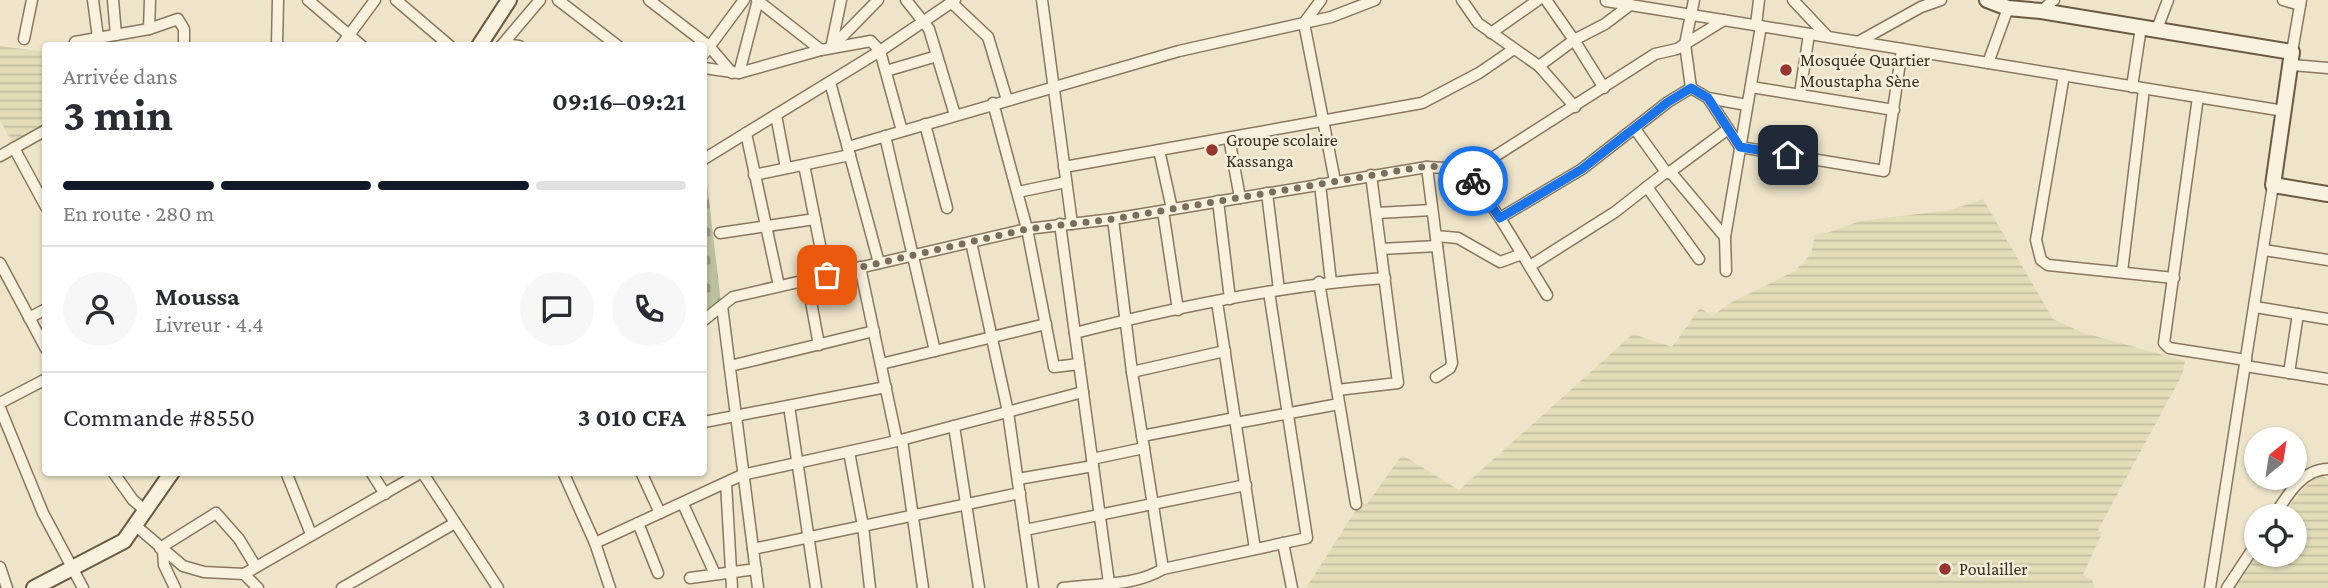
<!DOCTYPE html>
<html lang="fr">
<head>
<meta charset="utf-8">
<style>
	body { margin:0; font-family:"Crimson Pro",serif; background:#f7f7f7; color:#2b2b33; height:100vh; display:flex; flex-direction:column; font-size:26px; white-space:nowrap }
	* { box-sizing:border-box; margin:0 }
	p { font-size:23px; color:#7c7c81 }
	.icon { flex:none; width:38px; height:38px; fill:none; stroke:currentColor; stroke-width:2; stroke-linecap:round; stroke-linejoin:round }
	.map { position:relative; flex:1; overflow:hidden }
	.drawer { position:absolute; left:42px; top:42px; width:665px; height:434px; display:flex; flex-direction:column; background:#fff; border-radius:7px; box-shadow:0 2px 5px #0004 }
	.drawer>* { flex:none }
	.needle { width:46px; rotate:30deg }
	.tools { position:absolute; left:2244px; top:427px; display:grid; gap:14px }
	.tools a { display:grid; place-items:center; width:63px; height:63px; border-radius:50%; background:#fff; box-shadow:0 2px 5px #0004; font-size:35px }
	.pin { position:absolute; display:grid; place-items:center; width:60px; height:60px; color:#fff; margin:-30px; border-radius:14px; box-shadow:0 4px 10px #0006 }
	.courier { position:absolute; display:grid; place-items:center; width:70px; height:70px; margin:-35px; border:5px solid #1a73e8; border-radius:50%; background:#fff; color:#222; box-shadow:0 2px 9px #0007 }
	.headline em { font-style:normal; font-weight:700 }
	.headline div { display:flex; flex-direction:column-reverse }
	.headline { display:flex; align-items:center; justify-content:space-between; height:119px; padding:0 21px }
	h1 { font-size:46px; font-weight:700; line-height:52px }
	.bar { display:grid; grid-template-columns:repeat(4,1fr); gap:10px 7px; align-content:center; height:84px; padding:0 21px }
	.bar i { height:9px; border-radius:5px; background:#e1e1e2 }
	.bar .current { background:#111827 }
	.bar p { grid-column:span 4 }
	.line { display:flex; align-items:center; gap:18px; padding:0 21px; border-top:2px solid #e1e1e2 }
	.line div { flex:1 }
	.round { display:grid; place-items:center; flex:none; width:74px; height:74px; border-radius:37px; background:#f7f7f7 }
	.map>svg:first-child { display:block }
	.farmland { fill:url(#farmland-rules) }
	.cemetery { fill:url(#cemetery-stones) }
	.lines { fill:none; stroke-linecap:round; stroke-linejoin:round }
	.street-casing { stroke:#89775f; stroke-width:13 }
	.secondary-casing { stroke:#6b5942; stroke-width:18 }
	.street { stroke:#f8f1de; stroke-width:10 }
	.secondary { stroke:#f8f1de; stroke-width:14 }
	.done { stroke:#796e5d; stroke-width:7; stroke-dasharray:0 12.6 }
	.route { stroke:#1a73e8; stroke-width:9 }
	.poi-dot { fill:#953633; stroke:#f4eeda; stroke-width:2.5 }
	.labels { text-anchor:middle; stroke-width:5; stroke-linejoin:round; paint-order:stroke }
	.poi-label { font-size:18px; fill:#3a2f22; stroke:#f4eeda; text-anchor:start }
</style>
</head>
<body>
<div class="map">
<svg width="2328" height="588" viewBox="0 0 2328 588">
	<defs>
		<pattern id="farmland-rules" width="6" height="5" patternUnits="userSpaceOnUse" patternTransform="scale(1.75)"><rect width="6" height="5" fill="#e2ddb8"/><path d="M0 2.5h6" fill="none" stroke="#c3be9e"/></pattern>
		<pattern id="cemetery-stones" width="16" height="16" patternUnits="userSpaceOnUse" patternTransform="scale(1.75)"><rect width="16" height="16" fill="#bbc09d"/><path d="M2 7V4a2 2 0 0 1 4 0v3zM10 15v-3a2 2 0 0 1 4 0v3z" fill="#999c80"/></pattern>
	</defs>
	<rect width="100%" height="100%" fill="#ede4ca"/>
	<g class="farmland">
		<path d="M0,46L45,52V127L14,146L0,120Z"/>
		<path d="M1983,199L2053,319L2081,332L2185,361L2182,375L2098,530L2102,533L2083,575L2092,579L2094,588H1306L1360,504H1367L1402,455L1459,490L1633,334L1672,347L1700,308L1712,316L1730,303L1795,271L1811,254L1815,234L1827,233L1860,221L1951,210Z"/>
		<path d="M2321,474L2328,480V588H2235L2257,555H2294V516H2281L2304,488Z"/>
	</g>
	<path class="cemetery" d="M705,166L721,303L704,315V167Z"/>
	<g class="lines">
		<defs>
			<g id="street">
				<path d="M93,0L99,45"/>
				<path d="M113,0L116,35"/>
				<path d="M308,0L362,46"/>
				<path d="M396,0L450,46"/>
				<path d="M558,0L618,46"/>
				<path d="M649,0L709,46L732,73"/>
				<path d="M757,0L821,50"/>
				<path d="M841,0L831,48L878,0"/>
				<path d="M906,0L929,29L955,115"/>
				<path d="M1042,0L1072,224"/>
				<path d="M1321,0L1304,23L1335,181"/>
				<path d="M1462,0L1478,23L1539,66L1575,107"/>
				<path d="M1546,0L1574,40L1605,24L1630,5"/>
				<path d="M1793,0L1826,35"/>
				<path d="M2283,0L2300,5"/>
				<path d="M1606,1L2284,111"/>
				<path d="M952,3L988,37L1007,100"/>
				<path d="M2041,11L2054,0"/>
				<path d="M1756,25L1759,0"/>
				<path d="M149,29L150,0"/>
				<path d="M2157,29L2168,0"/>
				<path d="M1491,33L1538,0"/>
				<path d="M24,39L32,0"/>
				<path d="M75,42L149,29L178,19L184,29V42"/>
				<path d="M1858,42L1921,7L1941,0"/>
				<path d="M504,44L519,46"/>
				<path d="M277,46L278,0"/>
				<path d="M341,46L375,0"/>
				<path d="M501,46L540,0"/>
				<path d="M2292,52L2301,0"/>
				<path d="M704,54L744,0"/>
				<path d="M1988,63L2008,8"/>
				<path d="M2292,65L2328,68"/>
				<path d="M1539,66L1574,40L1604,88"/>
				<path d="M704,68L739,73L821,50L871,41L880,51L902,131"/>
				<path d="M886,71L937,56"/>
				<path d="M739,73L758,0"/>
				<path d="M2064,75L2036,240L2041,260L2048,265L2174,278"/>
				<path d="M830,82L879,263"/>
				<path d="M1751,87L1894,110"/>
				<path d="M2132,87L2141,27"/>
				<path d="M1691,88L1685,44L1694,0"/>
				<path d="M1691,88L1708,98L1747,105"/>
				<path d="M1800,94L1809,34"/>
				<path d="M2198,97L2164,343L2169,348L2246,360"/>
				<path d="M1708,98L1740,147L1884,171L1902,49"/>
				<path d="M993,103L1027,229L1054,367L1079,364"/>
				<path d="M776,115L786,168"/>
				<path d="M925,124L947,208"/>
				<path d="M1635,129L1666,172L1673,175L1725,237"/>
				<path d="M746,133L779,286"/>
				<path d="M885,136L935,351"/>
				<path d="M1229,138L1240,198"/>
				<path d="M848,147L1179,51L1331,17L1375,0"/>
				<path d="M14,148L46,207"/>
				<path d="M1159,150L1172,209"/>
				<path d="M0,156L46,130"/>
				<path d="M704,159L880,51L955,0"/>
				<path d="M804,165L826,275"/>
				<path d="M1064,167L1422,103L1479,73L1514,49"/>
				<path d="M1427,167L1452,363L1450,368L1436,377"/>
				<path d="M1465,169L1500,218L1547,295"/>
				<path d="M1670,172L1728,129"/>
				<path d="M754,175L850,155"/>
				<path d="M1320,184L1331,282"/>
				<path d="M1647,187L1699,259"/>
				<path d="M1018,192L1066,182"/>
				<path d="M1267,193L1279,290"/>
				<path d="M1218,201L1230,299"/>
				<path d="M1163,211L1178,310"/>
				<path d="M1377,213L1432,210"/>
				<path d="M1500,218L1582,169L1668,102L1691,88"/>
				<path d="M1113,219L1132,372L1163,569"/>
				<path d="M1060,224L1109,583"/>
				<path d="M720,233L815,219"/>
				<path d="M1436,236L1458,238L1500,262L1522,254"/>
				<path d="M971,242L1008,412L1033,588"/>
				<path d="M1381,249L1437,246"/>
				<path d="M2264,250L2328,260"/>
				<path d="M0,263L46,349"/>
				<path d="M1530,266L1615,212L1666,172"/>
				<path d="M860,267L897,441"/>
				<path d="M1726,271L1725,237L1761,26"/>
				<path d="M2122,272L2144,89"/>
				<path d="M807,280L819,345"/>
				<path d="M1319,282L1356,504"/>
				<path d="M1217,302L1255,549"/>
				<path d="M722,306L758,588"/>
				<path d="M2255,307L2328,319"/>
				<path d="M29,318L46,309"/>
				<path d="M704,320L733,297L1027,229L1113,219L1427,167L1465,169L1486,162L1655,54L1677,49L1724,20"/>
				<path d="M1075,333C1176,307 1281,285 1385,278"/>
				<path d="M881,364L1046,324"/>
				<path d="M730,366L874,331"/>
				<path d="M2245,366L2328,379"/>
				<path d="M1132,372L1225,351"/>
				<path d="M2289,373L2298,314"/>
				<path d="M1337,390L1398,383L1371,175"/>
				<path d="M0,403L46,379"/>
				<path d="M789,406L816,588"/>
				<path d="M0,408L43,513L83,588"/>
				<path d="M704,422L886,387"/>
				<path d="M1236,423L1339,404"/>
				<path d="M954,426L979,588"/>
				<path d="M1142,436L1235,418"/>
				<path d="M902,440L923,588"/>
				<path d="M849,452L863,526L870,588"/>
				<path d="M1092,459L1144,448"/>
				<path d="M113,472L133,500L146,511"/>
				<path d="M286,472L311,534"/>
				<path d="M371,472L385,494"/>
				<path d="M422,472L498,588"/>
				<path d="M563,472L595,543L610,588"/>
				<path d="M641,472L660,513"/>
				<path d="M1018,479L1093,466"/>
				<path d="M726,483L732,588"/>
				<path d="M683,504L715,574"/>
				<path d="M2274,516C2287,496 2302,469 2328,469"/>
				<path d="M638,523L658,573"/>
				<path d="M136,526L183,566L204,572L244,574L258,588"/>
				<path d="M1025,530L1246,485"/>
				<path d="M595,543L742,475L897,441L1083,392"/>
				<path d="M1283,543L1292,588"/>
				<path d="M160,548L216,513L239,539L256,567"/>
				<path d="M753,549L1020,493"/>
				<path d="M163,551L164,565L175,588"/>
				<path d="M0,567L7,588"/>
				<path d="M244,574L422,472"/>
				<path d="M690,578L756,569"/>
				<path d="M342,588L455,523"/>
				<path d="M1063,588C1097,583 1133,587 1163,569L1307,538L1269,292"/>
				<path d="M2210,588L2273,185"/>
				<path d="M2227,588L2256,544"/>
			</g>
			<g id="secondary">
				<path d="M1987,0L2008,8L2041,11L2292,52L2273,185L2328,194"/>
				<path d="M479,46L509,0"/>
				<path d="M34,588L124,541L172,472"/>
			</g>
		</defs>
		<use href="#street" class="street-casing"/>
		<use href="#secondary" class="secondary-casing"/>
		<use href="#street" class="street"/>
		<use href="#secondary" class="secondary"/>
	</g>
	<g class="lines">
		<path class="done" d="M827,275L1027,229L1113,219L1427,166L1465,169L1473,181"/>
		<path class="route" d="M1473,181L1500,218L1582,169L1668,102L1691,88L1708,98L1740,147L1788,155"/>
	</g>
	<g class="poi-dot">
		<circle cx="1786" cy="70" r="7"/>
		<circle cx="1212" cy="150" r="7"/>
		<circle cx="1945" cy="569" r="7"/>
	</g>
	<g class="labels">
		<g class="poi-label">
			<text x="1800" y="66">Mosquée Quartier<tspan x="1800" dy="21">Moustapha Sène</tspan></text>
			<text x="1226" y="146">Groupe scolaire<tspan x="1226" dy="21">Kassanga</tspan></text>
			<text x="1959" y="575">Poulailler</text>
		</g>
	</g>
</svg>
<div class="tools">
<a><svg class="needle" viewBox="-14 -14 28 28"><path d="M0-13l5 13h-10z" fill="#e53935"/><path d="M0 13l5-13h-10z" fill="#7c7c81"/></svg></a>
<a><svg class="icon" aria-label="locate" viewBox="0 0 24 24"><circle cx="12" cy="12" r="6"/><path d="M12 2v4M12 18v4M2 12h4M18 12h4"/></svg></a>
</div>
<div class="pin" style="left:827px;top:275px;background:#ea580c"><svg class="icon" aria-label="bag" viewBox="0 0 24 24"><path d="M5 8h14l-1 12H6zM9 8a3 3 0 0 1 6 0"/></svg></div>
<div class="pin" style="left:1788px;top:155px;background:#1f2937"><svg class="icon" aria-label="home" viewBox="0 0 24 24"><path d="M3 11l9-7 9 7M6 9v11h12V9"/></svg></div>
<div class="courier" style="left:1473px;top:181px"><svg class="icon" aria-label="bike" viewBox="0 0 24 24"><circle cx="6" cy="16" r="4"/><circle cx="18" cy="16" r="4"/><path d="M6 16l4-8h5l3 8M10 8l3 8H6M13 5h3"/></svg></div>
<section class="drawer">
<div class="headline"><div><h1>3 min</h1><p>Arrivée dans</p></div><em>09:16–09:21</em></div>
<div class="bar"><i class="current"></i><i class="current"></i><i class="current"></i><i></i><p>En route · 280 m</p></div>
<div class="line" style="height:126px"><a class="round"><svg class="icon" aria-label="person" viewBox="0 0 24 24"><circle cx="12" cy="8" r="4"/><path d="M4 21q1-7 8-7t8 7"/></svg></a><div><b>Moussa</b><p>Livreur · 4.4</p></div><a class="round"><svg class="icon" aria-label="chat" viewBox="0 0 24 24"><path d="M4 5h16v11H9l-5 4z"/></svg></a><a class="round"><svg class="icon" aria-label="phone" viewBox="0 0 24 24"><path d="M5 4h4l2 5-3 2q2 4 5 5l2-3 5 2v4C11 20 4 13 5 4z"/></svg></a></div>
<div class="line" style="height:91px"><div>Commande #8550</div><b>3 010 CFA</b></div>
</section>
</div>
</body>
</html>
